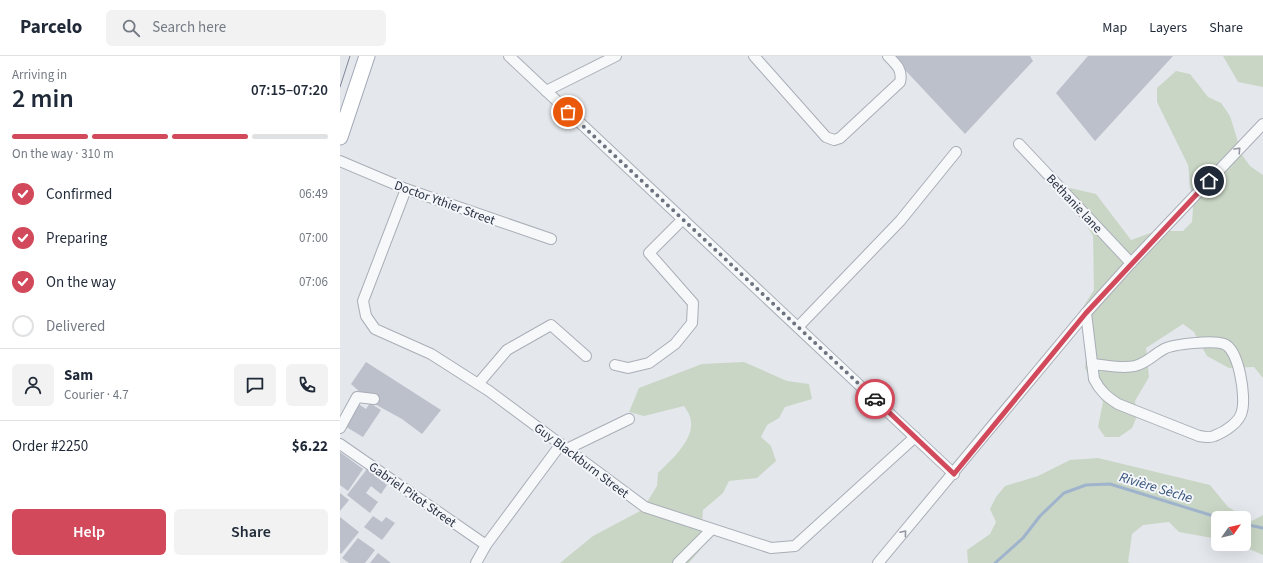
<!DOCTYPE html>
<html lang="en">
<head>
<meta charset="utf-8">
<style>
	body { margin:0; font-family:"Source Sans 3",sans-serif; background:#f2f2f3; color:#1f2937; height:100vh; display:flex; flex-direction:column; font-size:15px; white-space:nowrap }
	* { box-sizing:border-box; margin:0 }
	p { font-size:13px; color:#747a83 }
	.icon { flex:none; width:22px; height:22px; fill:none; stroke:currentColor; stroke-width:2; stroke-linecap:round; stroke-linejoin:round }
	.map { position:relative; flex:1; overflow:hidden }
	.sheet { display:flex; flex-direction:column; background:#fff; width:340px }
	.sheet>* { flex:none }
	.needle { width:26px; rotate:56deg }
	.tools { position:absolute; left:871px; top:455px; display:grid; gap:8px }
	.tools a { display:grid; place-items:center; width:40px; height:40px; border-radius:6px; background:#fff; box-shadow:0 4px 16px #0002; font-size:20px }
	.pin { position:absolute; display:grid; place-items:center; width:34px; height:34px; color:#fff; margin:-17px; border:2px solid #fff; border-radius:50%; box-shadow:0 1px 4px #0007 }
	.courier { position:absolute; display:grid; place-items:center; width:40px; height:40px; margin:-20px; border:3px solid #d1495b; border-radius:50%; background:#fff; color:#222; box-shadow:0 1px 5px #0007 }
	.overview em { font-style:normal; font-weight:600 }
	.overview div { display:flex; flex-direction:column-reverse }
	.overview { display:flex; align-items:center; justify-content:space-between; height:68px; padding:0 12px }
	h1 { font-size:26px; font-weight:600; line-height:30px }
	.bar { display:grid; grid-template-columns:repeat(4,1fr); gap:6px 4px; align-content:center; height:48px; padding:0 12px }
	.bar i { height:5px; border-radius:3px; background:#e0e1e3 }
	.bar .on { background:#d1495b }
	.bar p { grid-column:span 4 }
	.line { display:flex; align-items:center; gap:10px; padding:0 12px; border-top:1px solid #e0e1e3 }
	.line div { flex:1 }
	.round { display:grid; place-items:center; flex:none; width:42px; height:42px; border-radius:6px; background:#f2f2f3 }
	ol { padding:0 12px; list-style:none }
	li { display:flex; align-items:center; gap:12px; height:44px }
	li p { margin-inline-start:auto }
	li .icon { padding:4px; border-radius:50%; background:#d1495b; color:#fff; stroke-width:4 }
	li:last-child { color:#747a83 }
	li i { width:22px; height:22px; border:2px solid #e0e1e3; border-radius:50% }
	.button { display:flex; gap:8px; margin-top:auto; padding:8px 12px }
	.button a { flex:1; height:46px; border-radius:6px; background:#d1495b; color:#fff; font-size:16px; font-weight:600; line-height:46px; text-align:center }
	.button a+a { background:#f2f2f3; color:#1f2937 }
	header { display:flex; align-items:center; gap:24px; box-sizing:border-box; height:56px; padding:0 20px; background:#fff; border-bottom:1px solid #e0e1e3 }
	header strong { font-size:19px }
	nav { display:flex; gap:22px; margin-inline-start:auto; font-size:14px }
	.search { width:280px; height:36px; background:#f2f2f3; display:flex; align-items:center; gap:10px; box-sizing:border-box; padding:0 14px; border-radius:6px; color:#747a83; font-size:15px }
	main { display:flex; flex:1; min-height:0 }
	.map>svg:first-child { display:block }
	.green { fill:#c9d6c5 }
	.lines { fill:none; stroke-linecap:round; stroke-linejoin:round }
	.stream { stroke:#9fb4cc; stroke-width:3 }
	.building { fill:#bbc0ca }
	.street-casing { stroke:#a9aeb7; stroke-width:12 }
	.primary-casing { stroke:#a3abb8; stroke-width:17 }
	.street { stroke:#f7f8fa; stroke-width:10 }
	.primary { stroke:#fff; stroke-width:15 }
	.tram { stroke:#7d8696; stroke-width:1 }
	.oneway { stroke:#9196a0 }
	.done { stroke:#6c737f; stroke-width:4; stroke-dasharray:0 7.2 }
	.route { stroke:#d1495b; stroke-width:5 }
	.labels { text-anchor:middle; stroke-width:4; stroke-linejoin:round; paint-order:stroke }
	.street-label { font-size:13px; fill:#2b3445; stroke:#f4f6f9 }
	.water-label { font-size:14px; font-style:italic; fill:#34527a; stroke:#f4f6f9 }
</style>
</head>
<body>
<header>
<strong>Parcelo</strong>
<div class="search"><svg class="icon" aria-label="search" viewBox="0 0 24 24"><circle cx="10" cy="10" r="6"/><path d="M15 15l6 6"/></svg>Search here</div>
<nav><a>Map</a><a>Layers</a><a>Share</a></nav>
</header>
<main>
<section class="sheet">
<div class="overview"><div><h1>2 min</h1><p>Arriving in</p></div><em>07:15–07:20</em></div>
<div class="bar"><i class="on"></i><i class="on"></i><i class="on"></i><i></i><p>On the way · 310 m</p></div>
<ol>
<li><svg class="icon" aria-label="check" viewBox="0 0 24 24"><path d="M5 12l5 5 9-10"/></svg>Confirmed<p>06:49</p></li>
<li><svg class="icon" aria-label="check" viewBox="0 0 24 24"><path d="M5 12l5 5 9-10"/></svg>Preparing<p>07:00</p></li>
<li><svg class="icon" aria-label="check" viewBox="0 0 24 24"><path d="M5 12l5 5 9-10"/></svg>On the way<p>07:06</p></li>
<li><i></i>Delivered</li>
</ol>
<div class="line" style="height:72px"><a class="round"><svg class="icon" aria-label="person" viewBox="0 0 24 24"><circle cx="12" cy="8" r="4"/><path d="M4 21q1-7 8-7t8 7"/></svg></a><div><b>Sam</b><p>Courier · 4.7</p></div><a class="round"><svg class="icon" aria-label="chat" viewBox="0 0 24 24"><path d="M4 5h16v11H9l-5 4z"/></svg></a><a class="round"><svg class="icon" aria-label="phone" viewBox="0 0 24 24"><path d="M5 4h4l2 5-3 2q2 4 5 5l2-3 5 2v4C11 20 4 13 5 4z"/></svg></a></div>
<div class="line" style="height:52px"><div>Order #2250</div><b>$6.22</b></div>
<div class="button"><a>Help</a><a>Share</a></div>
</section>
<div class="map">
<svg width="923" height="507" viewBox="0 0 923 507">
	<rect width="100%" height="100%" fill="#e4e7ec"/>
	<g class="green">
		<path d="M883,0H923V31L898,26Z"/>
		<path d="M836,15L850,18L868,41L881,47L890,60L902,99L910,110L923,119V322L914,311L889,312L867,300L854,276L843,268L806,292L809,321L795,345L797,360L792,372L779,381H765L758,371L763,346L745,312L748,282L740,256L754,234L753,180L732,145L730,132L756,138L791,184L816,175H843L852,166L853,152L848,109L817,46V32Z"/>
		<path d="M404,306L447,325L469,328L472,343L445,351L439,362L427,369L421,381L431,390L436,405L417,422L389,425L383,437L363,454L360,494L349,507H220L253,480L302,454L317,430L318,417C331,404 357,382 350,361C349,357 346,353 344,350L304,360L289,356L299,332L362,308Z"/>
		<path d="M758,402L870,429L888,451L912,465L923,459V499L898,488H904V462H878V483L839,476L829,466L803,469L792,478L788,506L790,507H628L627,494L650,478L656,466L650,453L656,441L665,430L698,420L730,404Z"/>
	</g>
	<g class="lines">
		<g class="stream">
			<path d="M904,468L923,472"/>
			<path d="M655,507L683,482L700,460L724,437L746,429L770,428L880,462"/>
		</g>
	</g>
	<g class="building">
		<path d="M552,0H690L693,5L625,78Z"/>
		<path d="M748,0H833L755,85L716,37Z"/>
		<path d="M26,306L101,354L82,378L62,363L31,346L11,328Z"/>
		<path d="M17,347L26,353L30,347L41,354L23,381L3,369Z"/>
		<path d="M0,396L23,413L8,435L0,429Z"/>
		<path d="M27,413L47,429L41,438L31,430L26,437L38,446L30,457L7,439Z"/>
		<path d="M0,437L9,444L0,455Z"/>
		<path d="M33,460L42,466L46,461L55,467L42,484L24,471Z"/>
		<path d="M0,461L19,476L1,498L0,497Z"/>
		<path d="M18,482L35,494L25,507H9L2,502Z"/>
		<path d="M38,497L51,507H30Z"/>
	</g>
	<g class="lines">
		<defs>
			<g id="street">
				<path d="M169,0L614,418"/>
				<path d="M414,0L486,81L494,84L500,82L560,26C563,14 556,8 548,0"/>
				<path d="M206,35L276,0"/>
				<path d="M679,88L791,207"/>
				<path d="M0,105L66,133L211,183"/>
				<path d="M66,133L23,245L26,260L35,273L91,298L149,335L305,451L431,492L455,490L575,381"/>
				<path d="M746,257L754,323C760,335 767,341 778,348L859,380C864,381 870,382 874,380C885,376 900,366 902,355C906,341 899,293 884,288C873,284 833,288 824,293C813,299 807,307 795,310C782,313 766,309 752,308"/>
				<path d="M458,271L560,165L616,96"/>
				<path d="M275,309L288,312L309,307L335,288L352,267L353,247L309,197L343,163"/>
				<path d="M138,328L167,294L211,269L246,300"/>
				<path d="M0,372L17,341L34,343"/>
				<path d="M0,388L146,489"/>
				<path d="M227,393L289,363"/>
				<path d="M136,507L146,489L221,388"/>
				<path d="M338,507L371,474"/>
				<path d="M538,507L746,257L791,207L923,68"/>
			</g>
			<path id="primary" d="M0,81L27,0"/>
		</defs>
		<use href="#street" class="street-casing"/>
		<use href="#primary" class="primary-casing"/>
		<use href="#street" class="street"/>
		<use href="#primary" class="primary"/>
		<path class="tram" d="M0,31L10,0"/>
	</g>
	<defs><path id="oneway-chevron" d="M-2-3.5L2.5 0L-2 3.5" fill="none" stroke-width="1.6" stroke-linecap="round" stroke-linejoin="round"/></defs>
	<g class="oneway">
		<use href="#oneway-chevron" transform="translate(898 94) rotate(-47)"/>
		<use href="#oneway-chevron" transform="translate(564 477) rotate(-50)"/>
	</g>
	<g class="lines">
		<path class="done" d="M228,56L535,343"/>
		<path class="route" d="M535,343L614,418L746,257L869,125"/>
	</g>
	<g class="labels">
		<g class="street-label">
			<text transform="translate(105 146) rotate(20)" y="5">Doctor Ythier Street</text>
			<text transform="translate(735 147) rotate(47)" y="5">Bethanie lane</text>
			<text transform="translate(242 404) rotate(37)" y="5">Guy Blackburn Street</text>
			<text transform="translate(73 438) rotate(35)" y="5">Gabriel Pitot Street</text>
		</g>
		<g class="water-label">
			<text transform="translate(816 431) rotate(17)" y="5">Rivière Sèche</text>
		</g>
	</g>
</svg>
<div class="tools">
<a><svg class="needle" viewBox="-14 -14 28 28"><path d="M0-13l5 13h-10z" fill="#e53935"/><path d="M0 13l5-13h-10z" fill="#747a83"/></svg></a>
</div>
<div class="pin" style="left:228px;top:56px;background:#ea580c"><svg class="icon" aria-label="bag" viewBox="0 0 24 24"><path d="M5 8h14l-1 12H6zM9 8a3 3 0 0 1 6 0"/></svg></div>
<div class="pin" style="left:869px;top:125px;background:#1f2937"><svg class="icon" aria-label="home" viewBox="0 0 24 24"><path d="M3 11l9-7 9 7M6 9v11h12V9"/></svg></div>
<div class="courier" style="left:535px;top:343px"><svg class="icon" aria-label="car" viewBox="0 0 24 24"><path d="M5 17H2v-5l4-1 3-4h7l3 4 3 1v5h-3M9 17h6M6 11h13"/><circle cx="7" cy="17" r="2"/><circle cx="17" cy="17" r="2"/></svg></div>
</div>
</main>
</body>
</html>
